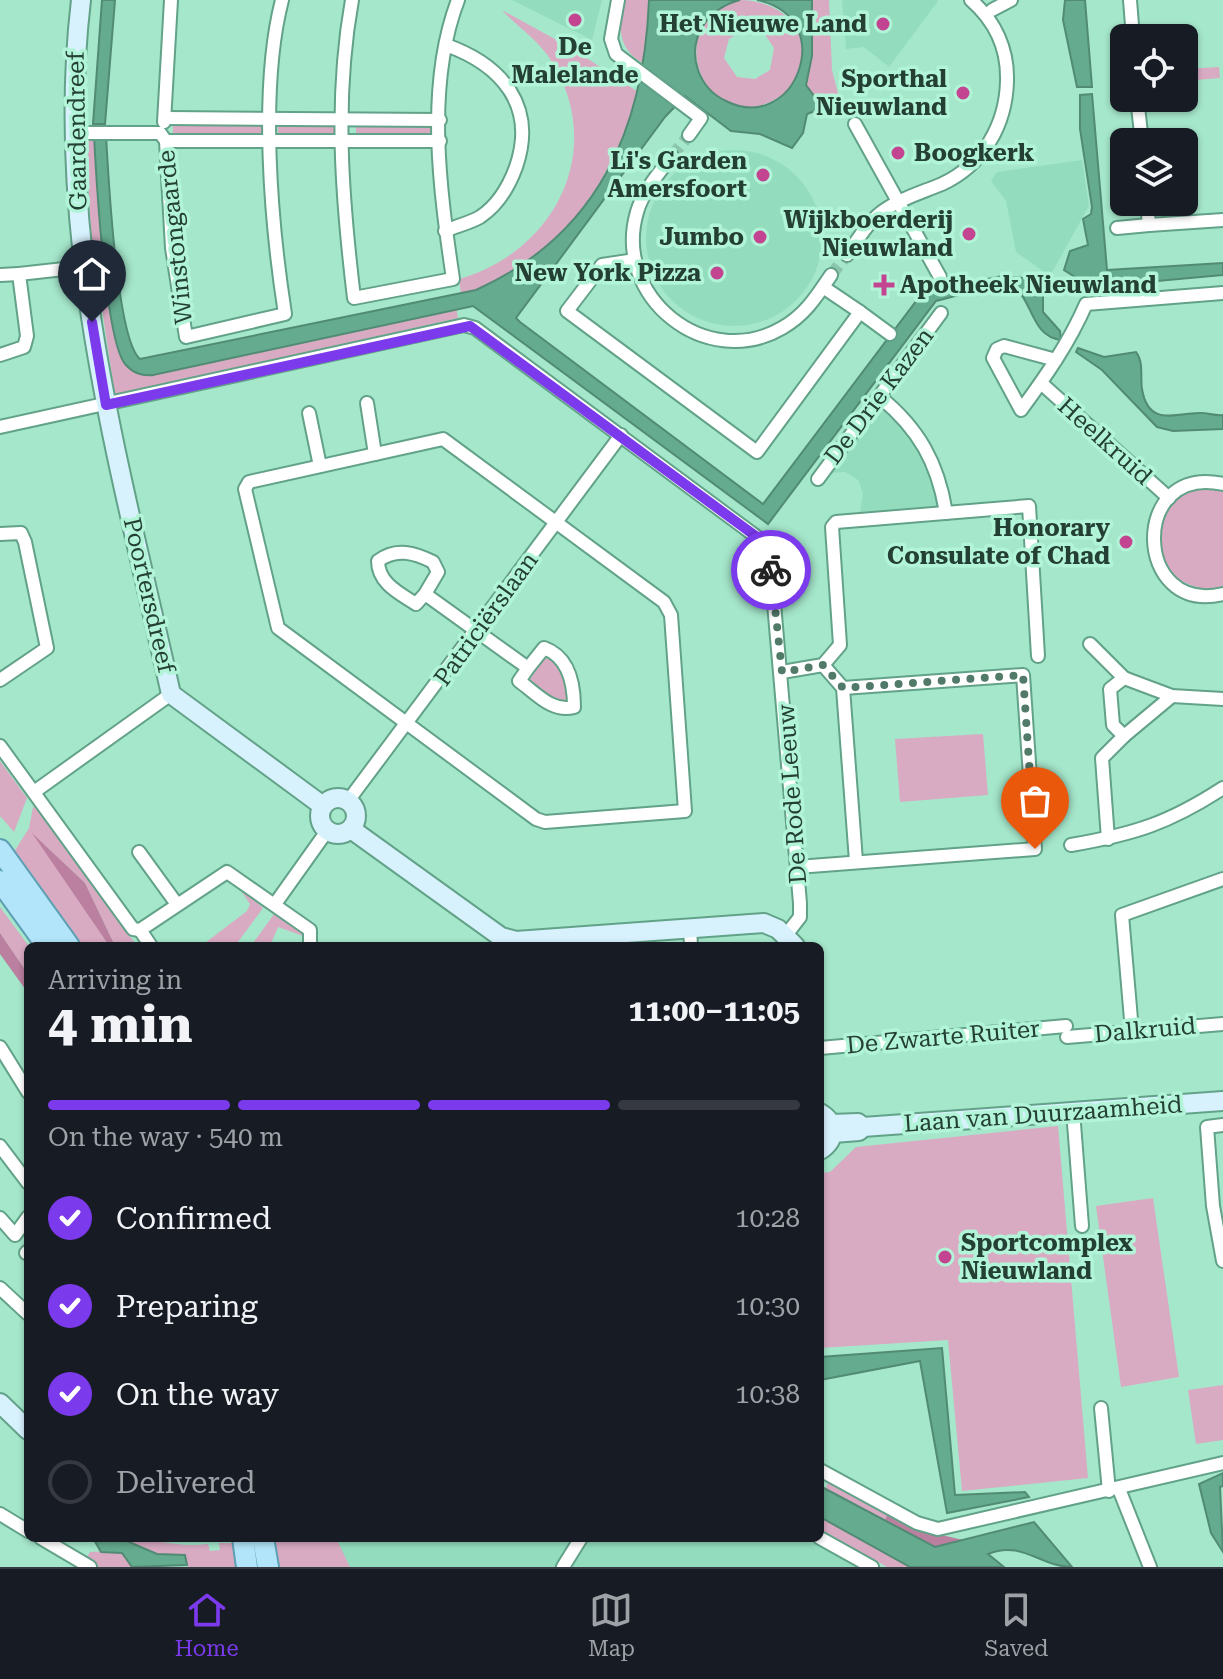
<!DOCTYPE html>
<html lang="en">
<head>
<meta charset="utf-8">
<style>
	body { margin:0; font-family:"Roboto Serif",serif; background:#20242c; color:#f1f3f6; height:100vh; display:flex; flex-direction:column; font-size:30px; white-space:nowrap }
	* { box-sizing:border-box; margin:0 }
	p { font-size:26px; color:#9ea1a6 }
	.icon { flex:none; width:44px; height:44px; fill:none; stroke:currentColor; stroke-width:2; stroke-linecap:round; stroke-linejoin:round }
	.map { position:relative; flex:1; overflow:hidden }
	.details { position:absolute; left:24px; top:942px; width:800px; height:600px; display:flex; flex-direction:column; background:#171b24; border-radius:12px; box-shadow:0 2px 6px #0004 }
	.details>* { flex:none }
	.fabs { position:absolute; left:1110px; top:24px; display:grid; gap:16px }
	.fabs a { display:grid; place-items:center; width:88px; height:88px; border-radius:12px; background:#171b24; box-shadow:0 2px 6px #0004; font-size:40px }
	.pin { position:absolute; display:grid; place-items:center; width:68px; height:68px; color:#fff; margin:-82px -34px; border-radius:50% 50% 50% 0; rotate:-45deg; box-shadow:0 0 8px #0007 }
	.pin .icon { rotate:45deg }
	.courier { position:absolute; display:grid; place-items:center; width:80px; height:80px; margin:-40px; border:6px solid #7c3aed; border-radius:50%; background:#fff; color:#222; box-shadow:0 2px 10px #0007 }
	.overview em { font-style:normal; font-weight:700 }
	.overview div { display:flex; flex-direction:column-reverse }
	.overview { display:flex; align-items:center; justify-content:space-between; height:136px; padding:0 24px }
	h1 { font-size:52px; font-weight:700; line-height:60px }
	.bar { display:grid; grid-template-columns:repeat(4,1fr); gap:12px 8px; align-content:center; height:96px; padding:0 24px }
	.bar i { height:10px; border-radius:6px; background:#363941 }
	.bar .active { background:#7c3aed }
	.bar p { grid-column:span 4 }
	ol { padding:0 24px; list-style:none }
	li { display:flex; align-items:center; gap:24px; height:88px }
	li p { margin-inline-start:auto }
	li .icon { padding:8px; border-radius:50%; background:#7c3aed; color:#fff; stroke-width:4 }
	li:last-child { color:#9ea1a6 }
	li i { width:44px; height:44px; border:4px solid #363941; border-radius:50% }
	.tabs { display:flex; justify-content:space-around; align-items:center; height:112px; border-top:2px solid #363941; background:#171b24; font-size:22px; color:#9ea1a6 }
	.tabs a { display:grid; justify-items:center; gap:4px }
	.tabs .active { color:#7c3aed }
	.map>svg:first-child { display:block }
	.built { fill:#93ddbe }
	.green { fill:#d9abc3; fill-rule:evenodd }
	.forest { fill:#bb7f9f }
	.water { fill:#64ab8f; stroke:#518b74; stroke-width:2 }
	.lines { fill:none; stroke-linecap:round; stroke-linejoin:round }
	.street-tunnel { stroke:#8bc5ad; stroke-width:12; stroke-dasharray:12 6; stroke-linecap:butt }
	.street-casing { stroke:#62a288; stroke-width:16 }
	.secondary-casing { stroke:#62a288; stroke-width:22 }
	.primary-casing { stroke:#5ea0b3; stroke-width:24 }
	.street { stroke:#fff; stroke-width:12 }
	.secondary { stroke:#d8f2fd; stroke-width:18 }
	.primary { stroke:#b2e5fa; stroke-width:20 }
	.done { stroke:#517a69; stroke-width:8; stroke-dasharray:0 14.4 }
	.route { stroke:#7c3aed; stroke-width:10 }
	.poi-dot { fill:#c34592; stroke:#b2f4d8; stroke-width:3 }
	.labels { text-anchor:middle; stroke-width:7; stroke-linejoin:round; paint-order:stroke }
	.poi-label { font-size:24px; font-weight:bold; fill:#243f34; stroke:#b2f4d8; text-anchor:end }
	.street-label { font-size:24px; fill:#243f34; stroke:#b2f4d8 }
</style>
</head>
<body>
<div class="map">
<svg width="1223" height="1567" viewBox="0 0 1223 1567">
	<rect width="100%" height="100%" fill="#a5e7cb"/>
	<g class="built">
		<path d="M512,0H602L592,40Z"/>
		<path d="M842,0H937L938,1L889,67L864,47L846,49Z"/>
		<circle cx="734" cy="238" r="88"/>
		<path d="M1082,160L1089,206L1050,276L1016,252L1006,201L991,181L997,172Z"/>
		<path d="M884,408L924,452L938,506L860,512L863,493L858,480L845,472L830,473L877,409Z"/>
		<path d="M290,1538H817L869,1567H282Z"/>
	</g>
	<g class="green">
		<path d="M625,0H649L644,64C617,49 618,27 625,0Z"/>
		<path d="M740,0C778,0 814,28 800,70C795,84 785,95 772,101C703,135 659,21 740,0ZM745,29L764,33L774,48L770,70L755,79L737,77L724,58L729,39Z"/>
		<path d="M812,0H829L832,70L841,105L832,111L823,108L806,85Z"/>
		<path d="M502,10L573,49L638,92C613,179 556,273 461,294L459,279C554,252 607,151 552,62C539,40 517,27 502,10Z"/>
		<path d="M1219,67L1220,78L1184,81V69Z"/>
		<path d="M265,124L266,136L173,138V125Z"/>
		<path d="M278,124H334V137L278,136Z"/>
		<path d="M356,124H435V136L356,137Z"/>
		<path d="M94,135C95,171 106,343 125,363C130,370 144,372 153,375L456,308L458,318L115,396L91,234L86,137Z"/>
		<path d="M1223,488V589C1143,595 1143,503 1191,490C1201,487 1213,489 1223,488Z"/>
		<path d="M553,658L565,673L569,697L562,702L544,695L529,681L543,659Z"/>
		<path d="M983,734L988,795L900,802L895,739Z"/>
		<path d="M0,761L27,798L14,832L0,816Z"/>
		<path d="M33,807L39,809L137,946H115L85,883L36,837L110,946H81L14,852L29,828Z"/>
		<path d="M238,886L263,908L235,946H201L247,911L250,904Z"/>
		<path d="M0,907L28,945L32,942L35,946H28V974L0,933Z"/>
		<path d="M277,910L305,931L306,937L278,927L270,946H251Z"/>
		<path d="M1058,1126L1088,1478L962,1491L948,1340L820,1348V1173L830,1172L856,1147Z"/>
		<path d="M1153,1198L1179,1377L1121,1387L1096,1206Z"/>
		<path d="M1223,1385V1440L1196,1444L1188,1390Z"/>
		<path d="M829,1478L889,1511L885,1520L826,1489Z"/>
		<path d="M820,1517L910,1567H887L820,1529Z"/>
		<path d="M120,1538C151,1538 177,1548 208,1544L210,1551L220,1550L219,1543H237L241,1567H188L185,1555L157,1554Z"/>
		<path d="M274,1538H336L350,1567H279Z"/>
		<path d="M112,1551L122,1553L132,1567H99L86,1559L90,1552Z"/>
	</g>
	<g class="forest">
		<path d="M32,833L85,883L115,946L108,944Z"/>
		<path d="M0,933L28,974V993L0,954Z"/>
		<path d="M889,1511L929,1532L963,1540L935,1547L885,1520Z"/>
	</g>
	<g class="water">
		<path d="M102,0H115L105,124H93Z"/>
		<path d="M649,0H740C709,8 687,37 698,70C703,84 713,95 726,101C796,136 840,17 757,0H812V56L806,85L823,108L807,114L803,133L792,148L760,134L731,131L685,96L665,117L516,318L520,322L763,504L923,292L1002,276L1023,278L1043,293V312L1060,331L1061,340C1034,337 1033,307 1018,290L967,293L936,301L768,524L473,306L153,375C141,376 133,373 125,364C105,339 96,174 94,135H106C108,172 117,340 140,359L476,290C598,235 644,129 649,0Z"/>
		<path d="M1065,0H1085L1092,87H1077L1063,20Z"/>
		<path d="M1092,94L1107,270L1223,263V275L1091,287L1064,270L1070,251L1088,245L1083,219L1091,214L1092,207L1080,129V95Z"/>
		<path d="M1078,348L1104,357L1136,352C1144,362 1140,377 1142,389C1148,426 1174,414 1198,413C1206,412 1214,416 1223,415V429L1173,431L1157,427L1102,370L1076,352Z"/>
		<path d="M942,1348L955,1495L1025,1492L1029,1497L947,1513L920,1361L820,1380V1357Z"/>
		<path d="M1223,1473V1486L1220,1487L1223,1552L1211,1533L1199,1484Z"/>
		<path d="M820,1486L935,1547L1034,1522L1072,1567C1041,1567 1022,1540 988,1554L1004,1567H910L820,1517Z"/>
		<path d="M93,1538H120L157,1554L185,1555L187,1565L132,1567L122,1553L101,1552Z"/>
	</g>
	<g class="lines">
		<g class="street-tunnel">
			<path d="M672,156L689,135"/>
			<path d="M831,275L847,255"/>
		</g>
		<defs>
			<g id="street">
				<path d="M352,0C334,100 342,198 354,298L453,279C440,191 425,86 458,0"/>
				<path d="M618,0L611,39L616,54L701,118L689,135"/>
				<path d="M1130,0L1133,38"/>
				<path d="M992,10L1011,0"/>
				<path d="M1137,98L1142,142"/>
				<path d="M166,118L440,120"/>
				<path d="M164,122L171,0"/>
				<path d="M855,124L940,277"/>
				<path d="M73,133H160"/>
				<path d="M160,133L166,141L172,248L186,337L285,314C271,224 259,89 282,0"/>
				<path d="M166,141H440"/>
				<path d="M672,156C659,173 643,191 637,212C612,297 706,372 782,328C805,315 817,296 831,275"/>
				<path d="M1147,202L1149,225L1223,220"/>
				<path d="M1117,228L1149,225"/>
				<path d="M445,231C456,226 470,223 480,217C497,206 509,186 516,167C537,106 502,65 446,45"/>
				<path d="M847,255C858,239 869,220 886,209C904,197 923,192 942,184C983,165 1006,125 1007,81C1008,49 995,21 971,0"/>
				<path d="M635,260L602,265L567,311L757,452L860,312L823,287"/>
				<path d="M0,275L19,274"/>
				<path d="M860,312L890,334"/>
				<path d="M0,355L24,347L27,336L19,274L82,267"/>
				<path d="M1056,360L1004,346L997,349L993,358L1021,410C1046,376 1069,343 1086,304L1223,293"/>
				<path d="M1041,383L1169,498"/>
				<path d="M880,397C919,429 938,463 946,513"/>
				<path d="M367,403L375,454"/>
				<path d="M309,413L320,466"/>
				<path d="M0,427L464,325L475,328L769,546L800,903V917L786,935"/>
				<path d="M443,439L664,602L671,615L685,811L545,822L536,819L278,628L245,489L249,482Z"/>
				<path d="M818,479L941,313"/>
				<path d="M1223,484C1129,463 1133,616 1223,594"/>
				<path d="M0,534L21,533L25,542L47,648L0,680"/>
				<path d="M425,594L416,604C399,593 378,583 378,561C396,547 415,553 433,562L438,572L425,594L528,668L544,648C569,657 574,683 574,707C552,713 536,693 519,681L528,668"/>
				<path d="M1090,644L1124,678"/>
				<path d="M823,665L843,688L856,861"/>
				<path d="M782,672L823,665L840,645L832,527L836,522L1029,506L1038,656"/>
				<path d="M1124,736L1172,696"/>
				<path d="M0,746L133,929L140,930L227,872L310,930V946"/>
				<path d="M34,792L171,694"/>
				<path d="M348,801L621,435"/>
				<path d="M1108,839L1102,758L1124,736L1113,725L1110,689L1124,678L1172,696L1223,699"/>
				<path d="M1071,845C1135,834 1169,823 1223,788"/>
				<path d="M139,852L176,903"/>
				<path d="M797,867L1035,849L1023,675L843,688"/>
				<path d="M275,904L327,831"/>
				<path d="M690,927L691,946"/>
				<path d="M140,930L151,946"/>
				<path d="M1132,1031L1122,915L1223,879"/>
				<path d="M1067,1037L1223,1024"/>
				<path d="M0,1047L28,1092"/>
				<path d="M820,1048L1066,1026"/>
				<path d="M1073,1111L1082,1226"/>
				<path d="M1223,1125L1207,1127L1213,1206L1223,1261"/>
				<path d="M0,1146L28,1183"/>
				<path d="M0,1218L15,1235L28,1217"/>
				<path d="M26,1253L28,1251"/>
				<path d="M0,1288L28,1314"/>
				<path d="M1101,1408L1109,1491"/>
				<path d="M820,1470L917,1523L938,1529L1223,1463"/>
				<path d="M1119,1489L1150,1567"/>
				<path d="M0,1514L28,1531"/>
				<path d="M41,1538L90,1567"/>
				<path d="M820,1538L872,1567"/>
				<path d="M563,1567L581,1538"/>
			</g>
			<g id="secondary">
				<path d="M81,0C53,236 120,466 171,694L323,806"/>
				<circle cx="338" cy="816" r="18"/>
				<path d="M351,829L501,937L516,941L764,923L778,929L795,946"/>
				<path d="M820,1113C836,1122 836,1140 820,1150"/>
				<path d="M831,1124L858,1123L863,1127L859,1131L833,1133"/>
				<path d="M863,1127L1223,1101"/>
				<path d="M0,1403L28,1430"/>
			</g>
			<g id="primary">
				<path d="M0,850L69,946"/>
				<path d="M0,881L47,946"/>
				<path d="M243,1538L247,1567"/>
				<path d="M263,1538L268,1567"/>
			</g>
		</defs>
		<use href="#street" class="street-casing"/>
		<use href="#secondary" class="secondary-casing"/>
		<use href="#primary" class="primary-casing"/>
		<use href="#street" class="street"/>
		<use href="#secondary" class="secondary"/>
		<use href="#primary" class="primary"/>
	</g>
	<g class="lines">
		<path class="done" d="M771,570L782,672L823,665L843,688L1023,675L1035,849"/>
		<path class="route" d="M92,322L106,405L470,326L769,546L771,570"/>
	</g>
	<g class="poi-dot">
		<circle cx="575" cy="20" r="8"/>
		<circle cx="883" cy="24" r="8"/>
		<circle cx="963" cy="93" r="8"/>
		<circle cx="898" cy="153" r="8"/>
		<circle cx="763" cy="175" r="8"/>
		<circle cx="969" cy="234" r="8"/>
		<circle cx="760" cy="237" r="8"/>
		<circle cx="717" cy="273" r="8"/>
		<path d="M880 273h8v8h8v8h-8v8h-8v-8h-8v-8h8z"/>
		<circle cx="1126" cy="542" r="8"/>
		<circle cx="945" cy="1257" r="8"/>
	</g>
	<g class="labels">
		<g class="poi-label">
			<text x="867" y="32">Het Nieuwe Land</text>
			<text x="575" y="55" text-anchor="middle">De<tspan x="575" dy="28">Malelande</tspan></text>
			<text x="947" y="87">Sporthal<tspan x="947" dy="28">Nieuwland</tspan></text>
			<text x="914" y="161" text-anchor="start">Boogkerk</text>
			<text x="747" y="169">Li's Garden<tspan x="747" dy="28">Amersfoort</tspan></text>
			<text x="953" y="228">Wijkboerderij<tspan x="953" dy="28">Nieuwland</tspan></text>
			<text x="744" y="245">Jumbo</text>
			<text x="701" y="281">New York Pizza</text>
			<text x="900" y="293" text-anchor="start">Apotheek Nieuwland</text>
			<text x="1110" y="536">Honorary<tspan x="1110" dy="28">Consulate of Chad</tspan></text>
			<text x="961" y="1251" text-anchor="start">Sportcomplex<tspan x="961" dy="28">Nieuwland</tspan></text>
		</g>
		<g class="street-label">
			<text transform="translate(77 131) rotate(-91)" y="8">Gaardendreef</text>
			<text transform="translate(175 237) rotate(-96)" y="8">Winstongaarde</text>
			<text transform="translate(879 396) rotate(-53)" y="8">De Drie Kazen</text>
			<text transform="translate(1105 441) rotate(42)" y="8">Heelkruid</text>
			<text transform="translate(149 595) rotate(77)" y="8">Poortersdreef</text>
			<text transform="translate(486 619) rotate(-54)" y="8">Patriciërslaan</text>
			<text transform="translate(792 794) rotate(-94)" y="8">De Rode Leeuw</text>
			<text transform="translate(1145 1030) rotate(-5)" y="8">Dalkruid</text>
			<text transform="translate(943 1037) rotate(-5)" y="8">De Zwarte Ruiter</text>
			<text transform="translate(1043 1114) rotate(-4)" y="8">Laan van Duurzaamheid</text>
		</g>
	</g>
</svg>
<div class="fabs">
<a><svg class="icon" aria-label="locate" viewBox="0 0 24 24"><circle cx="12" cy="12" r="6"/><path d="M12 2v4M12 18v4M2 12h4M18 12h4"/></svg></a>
<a><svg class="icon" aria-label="layers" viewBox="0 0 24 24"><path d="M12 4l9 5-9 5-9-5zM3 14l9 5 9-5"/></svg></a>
</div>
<div class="pin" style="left:1035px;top:849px;background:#ea580c"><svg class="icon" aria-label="bag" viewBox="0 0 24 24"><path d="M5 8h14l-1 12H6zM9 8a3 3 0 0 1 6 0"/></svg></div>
<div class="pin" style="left:92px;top:322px;background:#1f2937"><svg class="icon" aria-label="home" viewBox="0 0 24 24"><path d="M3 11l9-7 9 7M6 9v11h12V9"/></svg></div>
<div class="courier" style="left:771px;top:570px"><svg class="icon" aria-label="bike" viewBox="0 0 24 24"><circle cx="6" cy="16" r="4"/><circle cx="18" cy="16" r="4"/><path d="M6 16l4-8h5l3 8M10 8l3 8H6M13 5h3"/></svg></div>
<section class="details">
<div class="overview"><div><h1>4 min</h1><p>Arriving in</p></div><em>11:00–11:05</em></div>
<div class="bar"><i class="active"></i><i class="active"></i><i class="active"></i><i></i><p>On the way · 540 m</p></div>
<ol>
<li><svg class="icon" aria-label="check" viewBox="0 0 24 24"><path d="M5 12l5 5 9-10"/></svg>Confirmed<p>10:28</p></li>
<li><svg class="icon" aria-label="check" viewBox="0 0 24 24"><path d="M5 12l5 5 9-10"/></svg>Preparing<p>10:30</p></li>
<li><svg class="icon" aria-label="check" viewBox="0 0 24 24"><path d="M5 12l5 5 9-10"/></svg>On the way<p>10:38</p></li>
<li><i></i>Delivered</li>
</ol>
</section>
</div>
<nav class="tabs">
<a class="active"><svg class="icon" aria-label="home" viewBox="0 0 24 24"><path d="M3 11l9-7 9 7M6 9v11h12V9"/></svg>Home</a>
<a><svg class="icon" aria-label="map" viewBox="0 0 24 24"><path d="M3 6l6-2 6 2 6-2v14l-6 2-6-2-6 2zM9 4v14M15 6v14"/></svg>Map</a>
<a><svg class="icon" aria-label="saved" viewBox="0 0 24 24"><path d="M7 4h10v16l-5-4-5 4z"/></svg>Saved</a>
</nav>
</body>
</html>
